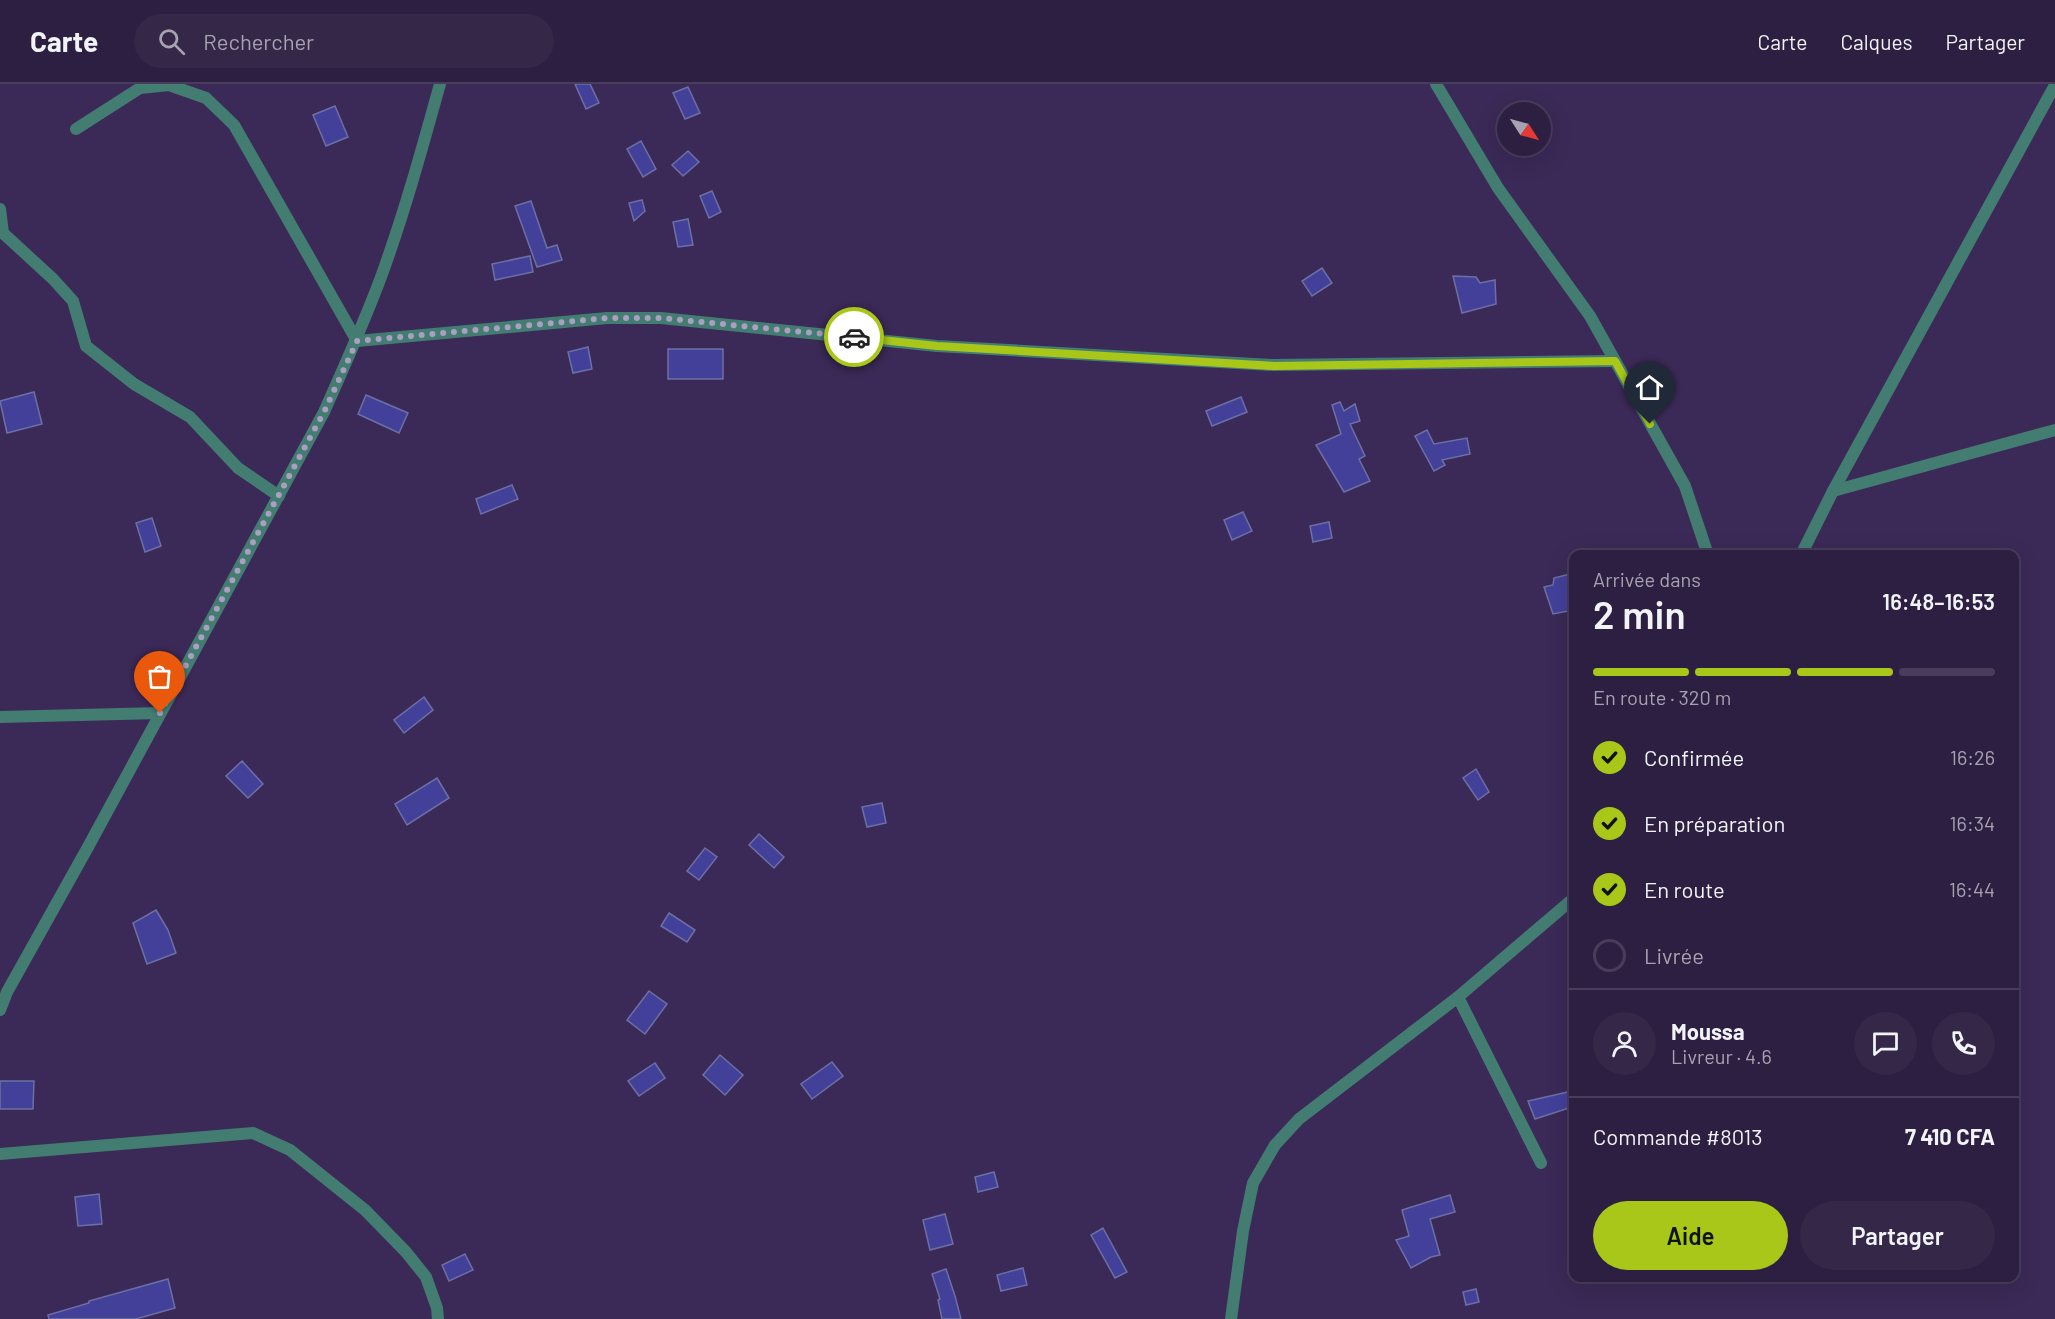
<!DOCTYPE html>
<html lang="fr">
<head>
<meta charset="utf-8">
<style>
	body { margin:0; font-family:Barlow,sans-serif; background:#342748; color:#f1f3f6; height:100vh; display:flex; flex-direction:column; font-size:22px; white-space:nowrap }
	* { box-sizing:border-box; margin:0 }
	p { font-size:20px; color:#a6a2b1 }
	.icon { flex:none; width:33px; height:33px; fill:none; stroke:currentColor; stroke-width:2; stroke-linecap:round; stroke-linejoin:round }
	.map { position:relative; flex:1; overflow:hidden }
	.drawer { position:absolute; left:1569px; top:466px; width:450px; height:732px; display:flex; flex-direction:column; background:#2c1f41; border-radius:12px; box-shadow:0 6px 24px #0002,0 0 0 2px #483d5a }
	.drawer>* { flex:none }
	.needle { width:39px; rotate:126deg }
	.tools { position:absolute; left:1497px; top:18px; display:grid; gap:12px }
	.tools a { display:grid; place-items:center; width:54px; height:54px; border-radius:50%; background:#2c1f41; box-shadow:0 6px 24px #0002,0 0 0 2px #483d5a; font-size:30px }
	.pin { position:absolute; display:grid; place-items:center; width:51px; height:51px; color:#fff; margin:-62px -26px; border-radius:50% 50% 50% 0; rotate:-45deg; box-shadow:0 0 6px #0007 }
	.pin .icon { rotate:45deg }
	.courier { position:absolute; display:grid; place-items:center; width:60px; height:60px; margin:-30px; border:4px solid #a9c719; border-radius:50%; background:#fff; color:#222; box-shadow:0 2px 8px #0007 }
	.overview em { font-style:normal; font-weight:600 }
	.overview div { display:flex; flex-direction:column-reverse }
	.overview { display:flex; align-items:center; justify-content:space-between; height:102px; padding:0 24px }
	h1 { font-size:39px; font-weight:600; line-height:45px }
	.bar { display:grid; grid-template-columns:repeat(4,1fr); gap:9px 6px; align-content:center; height:72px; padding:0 24px }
	.bar i { height:8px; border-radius:4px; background:#483d5a }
	.bar .selected { background:#a9c719 }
	.bar p { grid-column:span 4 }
	.line { display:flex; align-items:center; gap:15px; padding:0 24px; border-top:2px solid #483d5a }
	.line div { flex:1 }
	.round { display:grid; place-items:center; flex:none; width:63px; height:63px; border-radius:32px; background:#342748 }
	ol { padding:0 24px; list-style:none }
	li { display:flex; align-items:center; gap:18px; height:66px }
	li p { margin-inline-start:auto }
	li .icon { padding:6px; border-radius:50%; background:#a9c719; color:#111; stroke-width:4 }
	li:last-child { color:#a6a2b1 }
	li i { width:33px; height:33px; border:3px solid #483d5a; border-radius:50% }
	.button { display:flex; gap:12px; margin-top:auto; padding:12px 24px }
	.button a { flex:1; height:69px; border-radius:36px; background:#a9c719; color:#111; font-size:24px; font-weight:600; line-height:69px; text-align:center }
	.button a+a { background:#342748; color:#f1f3f6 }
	header { display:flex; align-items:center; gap:36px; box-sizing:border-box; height:84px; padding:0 30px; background:#2c1f41; border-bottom:2px solid #483d5a }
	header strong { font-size:28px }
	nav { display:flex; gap:33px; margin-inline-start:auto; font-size:21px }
	.search { width:420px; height:54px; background:#342748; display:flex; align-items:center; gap:15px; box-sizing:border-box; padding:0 21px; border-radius:33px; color:#a6a2b1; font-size:22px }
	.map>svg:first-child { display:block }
	.building { fill:#43409a; stroke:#6c70a4; stroke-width:1.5 }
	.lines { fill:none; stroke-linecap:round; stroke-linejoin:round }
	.street { stroke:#437d72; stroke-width:12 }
	.done { stroke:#aa9ec1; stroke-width:6; stroke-dasharray:0 10.8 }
	.route { stroke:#a9c719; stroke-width:8 }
</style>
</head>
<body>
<header>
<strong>Carte</strong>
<div class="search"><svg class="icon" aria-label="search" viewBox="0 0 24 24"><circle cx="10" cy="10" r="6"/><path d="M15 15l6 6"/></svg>Rechercher</div>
<nav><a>Carte</a><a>Calques</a><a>Partager</a></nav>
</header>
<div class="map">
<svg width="2055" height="1235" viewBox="0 0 2055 1235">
	<rect width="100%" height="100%" fill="#3b2957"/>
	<g class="building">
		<path d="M575,0H590L599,19L586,25Z"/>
		<path d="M688,3L700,29L685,35L673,9Z"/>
		<path d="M335,22L348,53L326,62L313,31Z"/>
		<path d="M641,57L656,85L643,93L627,65Z"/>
		<path d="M688,67L699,78L683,92L672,81Z"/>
		<path d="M712,107L721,128L709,134L700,112Z"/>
		<path d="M642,116L645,127L634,137L629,119Z"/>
		<path d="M531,117L547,164L557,161L562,176L537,183L515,122Z"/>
		<path d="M688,135L693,161L678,163L673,138Z"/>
		<path d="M530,172L533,188L495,196L492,180Z"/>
		<path d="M1322,184L1332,199L1312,212L1302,197Z"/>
		<path d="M1453,192L1476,193L1480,199L1495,196L1496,220L1462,229Z"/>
		<path d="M588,263L592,285L573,289L568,268Z"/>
		<rect x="668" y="265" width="55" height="30"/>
		<path d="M34,308L42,340L7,349L0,317Z"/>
		<path d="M366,311L408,329L399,349L358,330Z"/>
		<path d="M1241,313L1247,328L1212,342L1206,327Z"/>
		<path d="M1340,318L1344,327L1355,320L1360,337L1350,340L1365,372L1359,375L1370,397L1344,408L1316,361L1341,350L1332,321Z"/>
		<path d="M1427,346L1434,360L1467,354L1470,370L1442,376L1445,381L1434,387L1415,352Z"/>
		<path d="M512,401L518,415L481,430L476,415Z"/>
		<path d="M1243,428L1252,447L1232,456L1224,436Z"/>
		<path d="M152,434L161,462L145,468L136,439Z"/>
		<path d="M1329,438L1332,454L1313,458L1310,442Z"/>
		<path d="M1574,489V526L1553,530L1544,503L1553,501L1554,494Z"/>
		<path d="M424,613L433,626L404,649L394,636Z"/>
		<path d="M242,677L263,700L248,714L226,692Z"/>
		<path d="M1476,685L1489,708L1478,716L1463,694Z"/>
		<path d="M437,694L449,714L407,741L395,720Z"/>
		<path d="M882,719L886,739L867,743L862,723Z"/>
		<path d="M759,750L784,773L774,784L749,761Z"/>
		<path d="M705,764L717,773L699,796L687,787Z"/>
		<path d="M156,826L168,846L176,869L147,880L133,839Z"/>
		<path d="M669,829L695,846L687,858L661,842Z"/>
		<path d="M649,907L667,920L645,950L627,936Z"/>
		<path d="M720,971L743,991L725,1011L703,991Z"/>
		<path d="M832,978L843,992L812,1015L801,1000Z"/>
		<path d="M655,979L665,994L639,1012L628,997Z"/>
		<path d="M0,997H34L33,1025H0Z"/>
		<path d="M1568,1008L1572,1023L1535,1035L1528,1017Z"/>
		<path d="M994,1088L998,1103L978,1108L975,1093Z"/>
		<path d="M99,1110L102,1140L78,1142L75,1113Z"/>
		<path d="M1450,1111L1455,1128L1430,1135L1440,1171L1431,1173L1411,1184L1396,1156L1409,1152L1402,1126Z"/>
		<path d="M945,1130L953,1160L930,1166L923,1136Z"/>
		<path d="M1103,1144L1127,1188L1115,1194L1091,1151Z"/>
		<path d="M465,1170L473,1186L449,1197L442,1181Z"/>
		<path d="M1023,1184L1027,1201L1001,1207L997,1191Z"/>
		<path d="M946,1185L955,1212L961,1235H942L938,1216L940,1215L932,1190Z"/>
		<path d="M168,1195L175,1224L136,1235H49L48,1231L89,1219V1217Z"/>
		<path d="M1476,1205L1479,1218L1466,1221L1463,1208Z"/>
	</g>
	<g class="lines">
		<g class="street">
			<path d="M1436,0L1498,104L1590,232L1685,402L1708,471"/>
			<path d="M76,45L140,4L169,1L206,14L234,41L357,257L607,234H661L937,262L1273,281L1615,277"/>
			<path d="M0,125L3,149L53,195L73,217L86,262L134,300L190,333L238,384L279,412"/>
			<path d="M1833,407L2055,346"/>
			<path d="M1801,471L1833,407L2055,1"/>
			<path d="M0,633L160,629"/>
			<path d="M1458,913L1541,1079"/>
			<path d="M0,926L7,908L88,763L324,328C344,283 364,239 381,193C404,130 422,65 440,0"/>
			<path d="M0,1070L253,1049L290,1066L365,1126L406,1168L426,1193L437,1224L438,1235"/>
			<path d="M1231,1235L1243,1147L1253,1099L1275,1061L1299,1035L1458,913L1574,814"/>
		</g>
	</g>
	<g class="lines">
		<path class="done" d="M160,629L324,328L357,257L607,234H661L854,253"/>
		<path class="route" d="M854,253L937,262L1274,282L1615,277L1650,340"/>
	</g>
</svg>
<div class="tools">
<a><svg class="needle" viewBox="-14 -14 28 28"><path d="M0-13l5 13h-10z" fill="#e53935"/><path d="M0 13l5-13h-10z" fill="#a6a2b1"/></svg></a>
</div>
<div class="pin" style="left:160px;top:629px;background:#ea580c"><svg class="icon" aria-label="bag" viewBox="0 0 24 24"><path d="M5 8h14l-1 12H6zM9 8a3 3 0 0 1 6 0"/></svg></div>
<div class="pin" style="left:1650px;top:340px;background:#1f2937"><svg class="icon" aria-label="home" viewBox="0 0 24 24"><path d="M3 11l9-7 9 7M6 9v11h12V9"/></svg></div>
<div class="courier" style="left:854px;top:253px"><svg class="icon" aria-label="car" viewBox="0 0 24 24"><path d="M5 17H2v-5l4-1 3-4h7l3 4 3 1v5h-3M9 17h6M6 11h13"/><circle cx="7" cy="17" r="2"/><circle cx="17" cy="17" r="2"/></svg></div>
<section class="drawer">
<div class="overview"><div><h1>2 min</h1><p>Arrivée dans</p></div><em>16:48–16:53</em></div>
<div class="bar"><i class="selected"></i><i class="selected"></i><i class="selected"></i><i></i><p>En route · 320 m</p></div>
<ol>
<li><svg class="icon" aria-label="check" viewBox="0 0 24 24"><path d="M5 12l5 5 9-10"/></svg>Confirmée<p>16:26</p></li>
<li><svg class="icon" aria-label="check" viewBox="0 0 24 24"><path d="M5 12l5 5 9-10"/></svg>En préparation<p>16:34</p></li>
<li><svg class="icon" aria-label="check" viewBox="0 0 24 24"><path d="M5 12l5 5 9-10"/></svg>En route<p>16:44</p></li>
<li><i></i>Livrée</li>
</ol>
<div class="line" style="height:108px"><a class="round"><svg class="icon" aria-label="person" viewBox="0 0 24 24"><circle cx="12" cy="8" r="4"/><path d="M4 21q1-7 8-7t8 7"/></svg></a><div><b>Moussa</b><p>Livreur · 4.6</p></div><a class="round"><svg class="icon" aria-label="chat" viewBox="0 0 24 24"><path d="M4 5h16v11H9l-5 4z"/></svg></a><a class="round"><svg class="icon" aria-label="phone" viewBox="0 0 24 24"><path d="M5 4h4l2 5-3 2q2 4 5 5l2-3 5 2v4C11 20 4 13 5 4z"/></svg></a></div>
<div class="line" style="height:78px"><div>Commande #8013</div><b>7 410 CFA</b></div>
<div class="button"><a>Aide</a><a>Partager</a></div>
</section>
</div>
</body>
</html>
